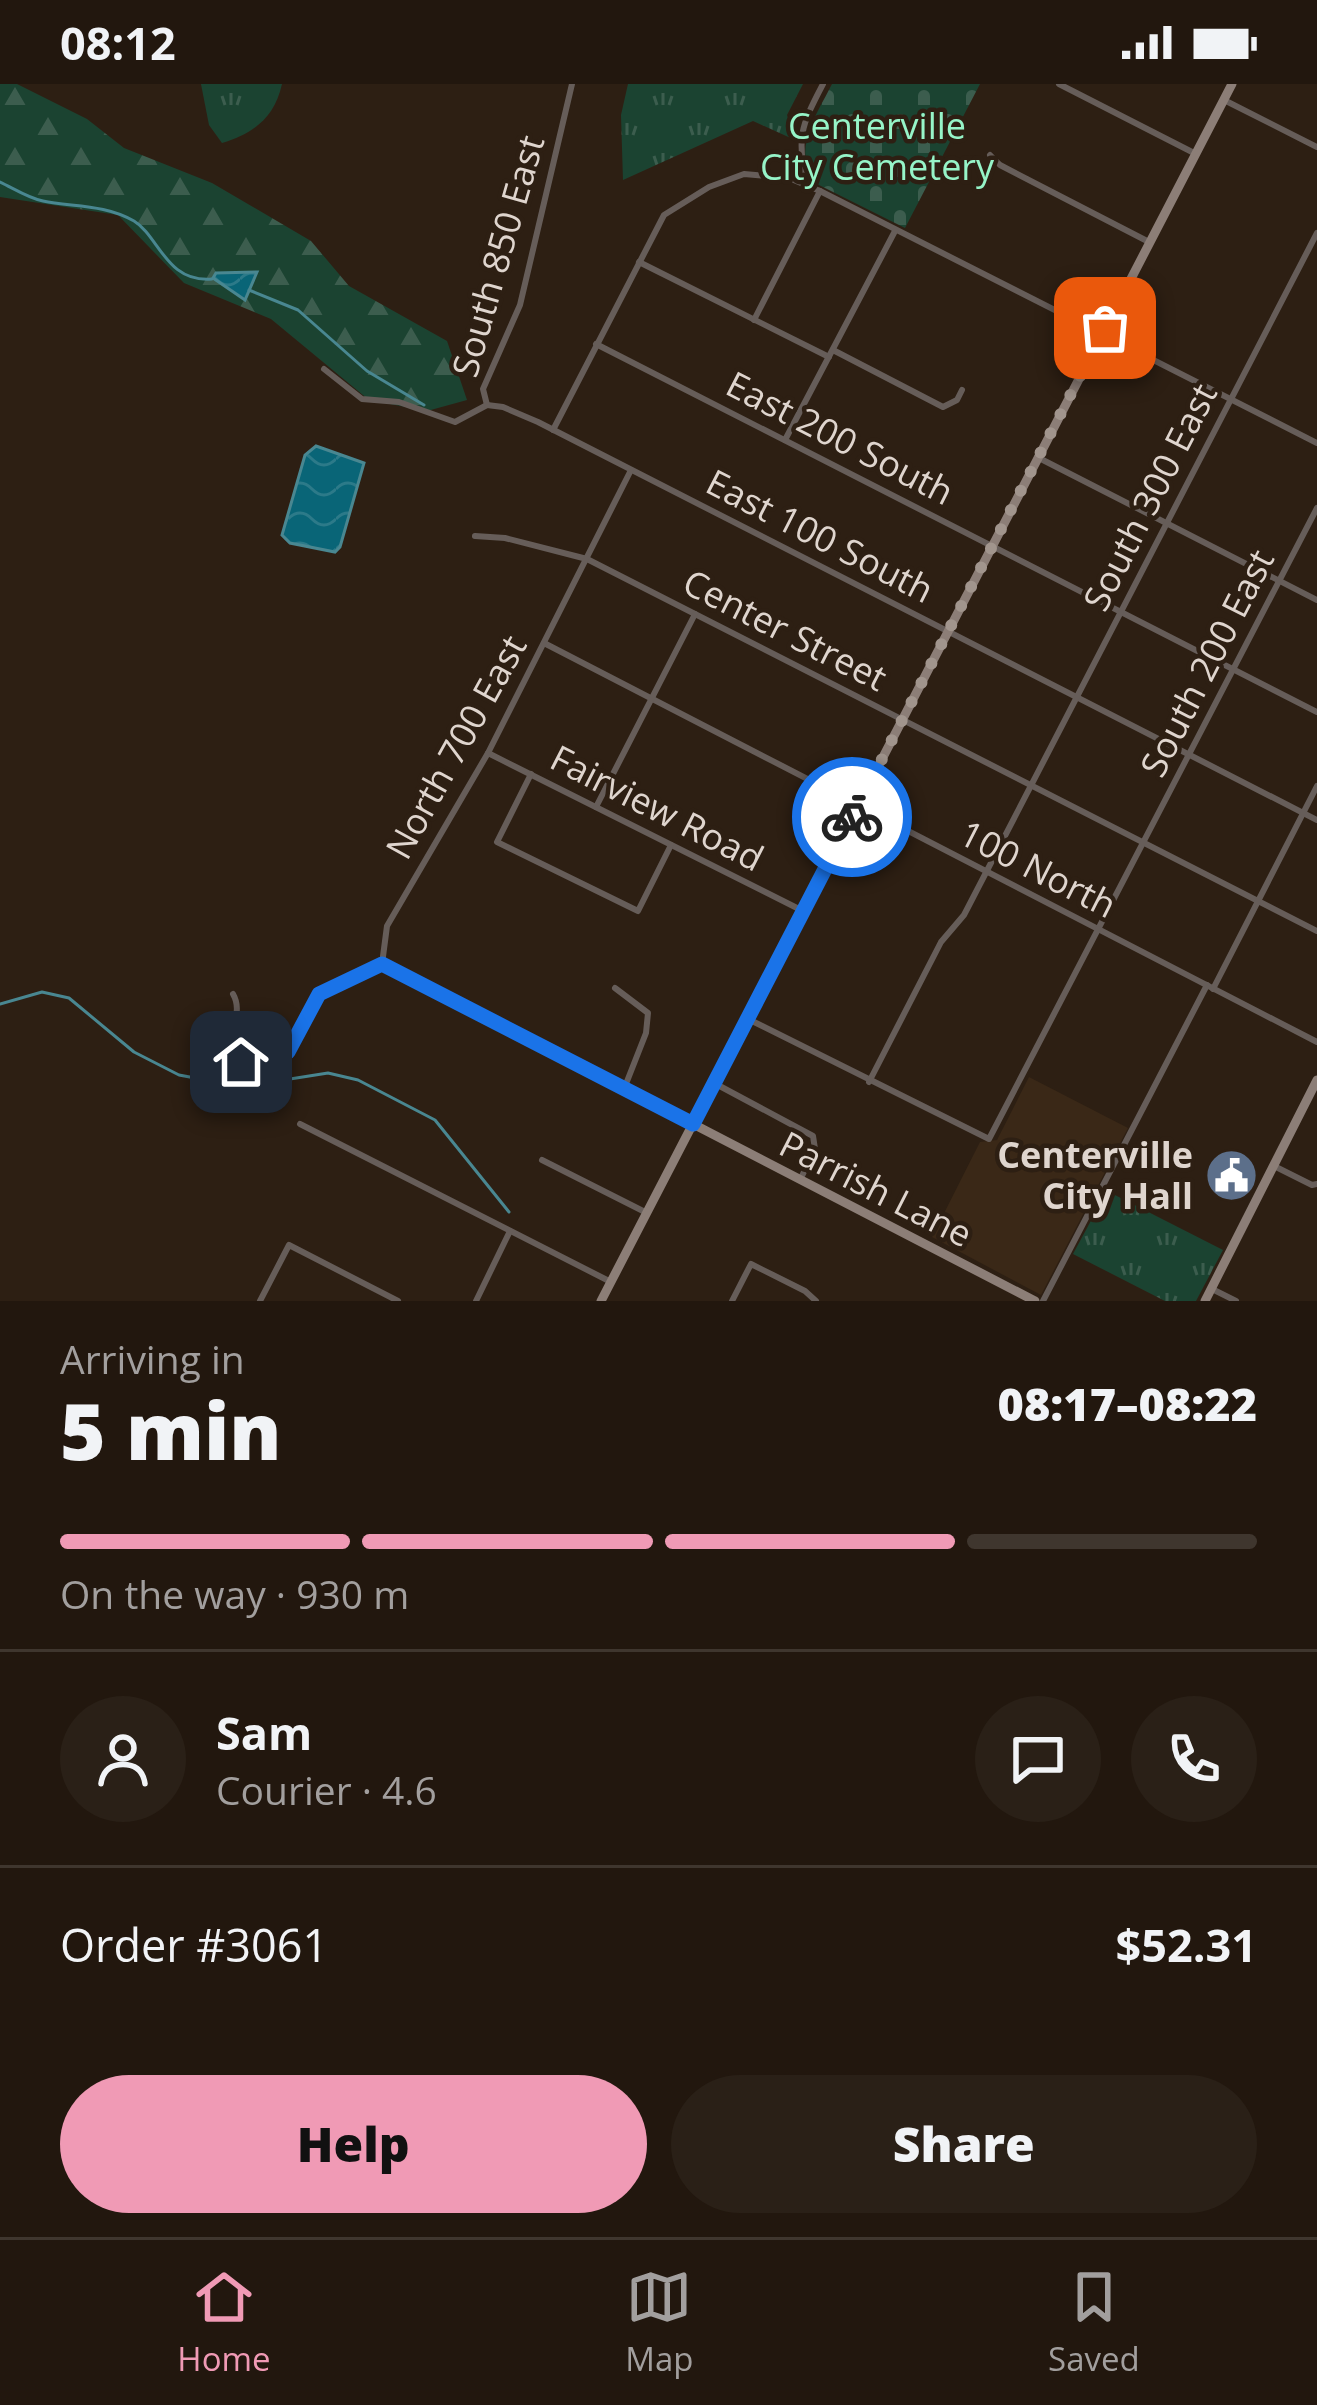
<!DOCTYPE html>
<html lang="en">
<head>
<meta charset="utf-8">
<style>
	body { margin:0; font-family:"Open Sans",sans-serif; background:#2a2017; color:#f1f3f6; height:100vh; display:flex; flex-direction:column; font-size:45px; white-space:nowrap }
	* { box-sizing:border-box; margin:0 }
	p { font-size:39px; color:#a29f9e }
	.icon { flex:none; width:66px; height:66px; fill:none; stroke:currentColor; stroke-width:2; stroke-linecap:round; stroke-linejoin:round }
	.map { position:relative; height:1217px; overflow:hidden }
	.side { display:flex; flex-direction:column; background:#22170e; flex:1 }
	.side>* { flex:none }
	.pin { position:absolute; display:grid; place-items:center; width:102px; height:102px; color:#fff; margin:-51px; border-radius:24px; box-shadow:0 6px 18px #0006 }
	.courier { position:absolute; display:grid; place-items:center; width:120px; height:120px; margin:-60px; border:9px solid #1a73e8; border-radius:50%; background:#fff; color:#222; box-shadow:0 3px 15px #0007 }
	.overview em { font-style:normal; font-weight:800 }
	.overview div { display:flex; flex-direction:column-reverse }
	.overview { display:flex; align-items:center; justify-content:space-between; height:204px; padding:0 60px }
	h1 { font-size:78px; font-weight:800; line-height:90px }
	.bar { display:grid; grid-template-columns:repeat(4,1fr); gap:18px 12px; align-content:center; height:144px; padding:0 60px }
	.bar i { height:15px; border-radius:9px; background:#3f362e }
	.bar .current { background:#f09ab5 }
	.bar p { grid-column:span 4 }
	.line { display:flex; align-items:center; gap:30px; padding:0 60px; border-top:3px solid #3f362e }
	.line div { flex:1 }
	.round { display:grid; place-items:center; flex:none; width:126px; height:126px; border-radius:63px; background:#2a2017 }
	.button { display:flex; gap:24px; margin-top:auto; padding:24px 60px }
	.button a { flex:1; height:138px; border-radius:72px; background:#f09ab5; color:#111; font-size:48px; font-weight:800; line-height:138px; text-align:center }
	.button a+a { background:#2a2017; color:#f1f3f6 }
	.status { display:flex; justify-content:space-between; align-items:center; height:84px; padding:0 60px; background:#22170e; direction:ltr }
	.status svg { height:33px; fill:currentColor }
	.menu { display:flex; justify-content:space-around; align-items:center; height:168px; border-top:3px solid #3f362e; background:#22170e; font-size:33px; color:#a29f9e }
	.menu a { display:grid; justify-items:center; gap:6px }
	.menu .current { color:#f09ab5 }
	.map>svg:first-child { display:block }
	.built { fill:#3a2817 }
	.forest { fill:url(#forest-firs) }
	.cemetery { fill:url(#cemetery-stones) }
	.park { fill:url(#park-tufts) }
	.water { fill:url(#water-waves); stroke:#498791; stroke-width:3 }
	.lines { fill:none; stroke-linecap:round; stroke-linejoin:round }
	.stream { stroke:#498791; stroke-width:3 }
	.street { stroke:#665d59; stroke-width:6 }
	.secondary { stroke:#8c7e77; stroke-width:9 }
	.done { stroke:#a1958d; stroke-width:12; stroke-dasharray:0 21.6 }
	.route { stroke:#1a73e8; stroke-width:15 }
	.labels { text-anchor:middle; stroke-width:9; stroke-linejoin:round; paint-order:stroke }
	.park-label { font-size:36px; fill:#96f4c8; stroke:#2d1f13 }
	.street-label { font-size:36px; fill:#dfd5ce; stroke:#2d1f13 }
	.poi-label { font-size:36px; font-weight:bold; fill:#dfd5ce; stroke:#2d1f13; text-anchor:end }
</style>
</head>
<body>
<div class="status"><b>08:12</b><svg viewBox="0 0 49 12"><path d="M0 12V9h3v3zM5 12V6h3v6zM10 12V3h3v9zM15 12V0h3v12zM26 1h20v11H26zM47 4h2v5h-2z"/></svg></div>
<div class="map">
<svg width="1317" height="1217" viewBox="0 0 1317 1217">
	<defs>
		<pattern id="forest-firs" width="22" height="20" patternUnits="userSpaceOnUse" patternTransform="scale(3)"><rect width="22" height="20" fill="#1b4331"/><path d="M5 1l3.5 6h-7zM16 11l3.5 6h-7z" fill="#3c5d4e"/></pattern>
		<pattern id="cemetery-stones" width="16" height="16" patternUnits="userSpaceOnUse" patternTransform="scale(3)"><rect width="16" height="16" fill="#1b4331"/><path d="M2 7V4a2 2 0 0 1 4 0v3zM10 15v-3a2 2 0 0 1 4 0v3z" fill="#3c5d4e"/></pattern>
		<pattern id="park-tufts" width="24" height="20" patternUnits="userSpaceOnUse" patternTransform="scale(3)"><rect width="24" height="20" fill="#1b4331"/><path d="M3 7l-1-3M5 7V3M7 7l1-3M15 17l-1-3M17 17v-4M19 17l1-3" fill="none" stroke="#3c5d4e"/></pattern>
		<pattern id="water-waves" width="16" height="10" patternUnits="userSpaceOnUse" patternTransform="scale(3)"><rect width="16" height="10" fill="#096577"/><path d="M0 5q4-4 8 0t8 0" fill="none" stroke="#2c7a89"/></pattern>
	</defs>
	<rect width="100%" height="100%" fill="#2d1f13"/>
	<path class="built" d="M1029,993L1128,1044L1041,1211L932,1153L980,1058L997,1056Z"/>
	<path class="forest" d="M0,0H17L87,35L124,64L212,99L311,157L349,202L447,257L467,316L427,327L369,316L271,235L184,199L118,131L0,113Z"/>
	<path class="cemetery" d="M832,0H980L905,144L817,100C790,67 816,32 832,0Z"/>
	<g class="park">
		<path d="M201,0H282C274,35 253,49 222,59L209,41Z"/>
		<path d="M628,0H803L787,31L795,56L753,37L623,96L621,31Z"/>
		<path d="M1107,1107L1223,1166L1196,1217H1165L1073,1170Z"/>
	</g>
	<g class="water">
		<path d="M257,188L245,216L213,194L216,189Z"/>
		<path d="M316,362L364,379L340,463L335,468L290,459L282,451L305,371Z"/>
	</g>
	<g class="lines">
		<g class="stream">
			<path d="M0,98C13,104 28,114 43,117C72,123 105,120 134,137C159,152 166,199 212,195"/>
			<path d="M249,206L298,226L367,287L424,321"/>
			<path d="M0,920L42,908L69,914L134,968L179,991L249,1004L278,992L290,995L328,989L358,996L435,1036L509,1128"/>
		</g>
		<g class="street">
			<path d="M1059,0L1196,70"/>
			<path d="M1224,16L1317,63"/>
			<path d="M990,71L1000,81L1149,158"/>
			<path d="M807,101C796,54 801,42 823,0"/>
			<path d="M639,178L829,273"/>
			<path d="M754,236L820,107"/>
			<path d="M596,260L1317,628"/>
			<path d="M833,266L943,323L957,316L962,306"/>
			<path d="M324,285L362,315L399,318L455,338L487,321"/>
			<path d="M487,321L503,323L538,338L1317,736"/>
			<path d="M487,321L483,305L520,221L572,0"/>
			<path d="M553,346L664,131L709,103L744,90L789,94L820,107L1317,359"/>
			<path d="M785,356L895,147"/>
			<path d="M1037,373L1317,516"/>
			<path d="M475,452L505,454L587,475L1317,847"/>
			<path d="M544,559L1317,958"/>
			<path d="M488,669L803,827"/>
			<path d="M531,690L497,758L638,827L671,761"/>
			<path d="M596,723L695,530"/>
			<path d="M382,880L387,842L488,669L631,386"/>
			<path d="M382,880L693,1040"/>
			<path d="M615,904L648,929L646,949L624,1005"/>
			<path d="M1213,905L1317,702"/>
			<path d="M233,910C246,933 221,951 233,974C245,979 250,978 263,975C308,966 296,941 319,910L382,880"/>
			<path d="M748,935L989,1055L1317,424"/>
			<path d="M869,998L941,858L964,831L1317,149"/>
			<path d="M714,999L813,1052L815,1065L801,1094"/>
			<path d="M300,1040L611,1198"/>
			<path d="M542,1076L647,1129"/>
			<path d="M1274,1082L1312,1101L1317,1100"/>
			<path d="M1212,1205L1236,1217"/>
			<path d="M260,1217L289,1161L398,1217"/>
			<path d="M476,1217L510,1147"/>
			<path d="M732,1217L751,1180L805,1207L816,1217"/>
			<path d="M1043,1217L1207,901"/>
		</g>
		<g class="secondary">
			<path d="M693,1040L1035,1217"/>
			<path d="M601,1217L1232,0"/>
			<path d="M1205,1217L1317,996"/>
		</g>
	</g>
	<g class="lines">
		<path class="done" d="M852,733L1105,244"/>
		<path class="route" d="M241,978L288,968L319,910L382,880L693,1040L852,733"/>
	</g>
	<defs>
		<symbol id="civic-disc" viewBox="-11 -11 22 22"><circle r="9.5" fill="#5c6f8a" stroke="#2d1f13"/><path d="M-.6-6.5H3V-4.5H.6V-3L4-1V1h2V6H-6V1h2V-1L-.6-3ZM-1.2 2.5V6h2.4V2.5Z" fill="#fff"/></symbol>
	</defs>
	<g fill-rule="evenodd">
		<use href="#civic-disc" x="1202" y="1062" width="59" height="59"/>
	</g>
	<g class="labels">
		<g class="park-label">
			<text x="877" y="55">Centerville<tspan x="877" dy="41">City Cemetery</tspan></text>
		</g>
		<g class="street-label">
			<text transform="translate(498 172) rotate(-74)" y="13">South 850 East</text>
			<text transform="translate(840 354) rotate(27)" y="13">East 200 South</text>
			<text transform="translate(1150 413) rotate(-63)" y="13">South 300 East</text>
			<text transform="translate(820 452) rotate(27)" y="13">East 100 South</text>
			<text transform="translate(785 546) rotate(27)" y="13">Center Street</text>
			<text transform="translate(1207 579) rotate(-63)" y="13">South 200 East</text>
			<text transform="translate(456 663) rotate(-61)" y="13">North 700 East</text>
			<text transform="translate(657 724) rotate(27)" y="13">Fairview Road</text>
			<text transform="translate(1038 785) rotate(27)" y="13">100 North</text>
			<text transform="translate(876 1105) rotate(27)" y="13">Parrish Lane</text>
		</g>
		<g class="poi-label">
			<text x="1193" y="1084">Centerville<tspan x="1193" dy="41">City Hall</tspan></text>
		</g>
	</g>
</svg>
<div class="pin" style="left:1105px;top:244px;background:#ea580c"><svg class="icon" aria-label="bag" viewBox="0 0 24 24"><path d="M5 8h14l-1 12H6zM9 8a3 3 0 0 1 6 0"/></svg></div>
<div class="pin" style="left:241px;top:978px;background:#1f2937"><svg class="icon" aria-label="home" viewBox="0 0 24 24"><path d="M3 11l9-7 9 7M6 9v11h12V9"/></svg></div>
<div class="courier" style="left:852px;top:733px"><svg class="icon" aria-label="bike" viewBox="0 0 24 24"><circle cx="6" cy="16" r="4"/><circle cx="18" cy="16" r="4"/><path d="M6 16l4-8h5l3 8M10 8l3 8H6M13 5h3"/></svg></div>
</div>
<section class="side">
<div class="overview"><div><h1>5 min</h1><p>Arriving in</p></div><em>08:17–08:22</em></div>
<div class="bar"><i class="current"></i><i class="current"></i><i class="current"></i><i></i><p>On the way · 930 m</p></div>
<div class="line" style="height:216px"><a class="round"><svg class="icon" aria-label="person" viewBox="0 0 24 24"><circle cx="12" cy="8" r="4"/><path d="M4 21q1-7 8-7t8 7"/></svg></a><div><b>Sam</b><p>Courier · 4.6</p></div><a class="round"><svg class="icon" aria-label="chat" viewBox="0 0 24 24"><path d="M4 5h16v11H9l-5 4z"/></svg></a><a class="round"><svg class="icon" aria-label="phone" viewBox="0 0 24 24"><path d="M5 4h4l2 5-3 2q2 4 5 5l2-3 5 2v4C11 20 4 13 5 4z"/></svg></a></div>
<div class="line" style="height:156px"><div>Order #3061</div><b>$52.31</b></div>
<div class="button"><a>Help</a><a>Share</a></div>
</section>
<nav class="menu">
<a class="current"><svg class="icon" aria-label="home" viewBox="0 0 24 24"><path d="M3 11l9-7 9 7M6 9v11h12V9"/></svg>Home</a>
<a><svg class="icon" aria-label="map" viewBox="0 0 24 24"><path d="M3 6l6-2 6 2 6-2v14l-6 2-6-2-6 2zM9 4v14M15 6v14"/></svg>Map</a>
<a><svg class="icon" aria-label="saved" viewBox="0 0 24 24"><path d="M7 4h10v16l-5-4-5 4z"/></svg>Saved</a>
</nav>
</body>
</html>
